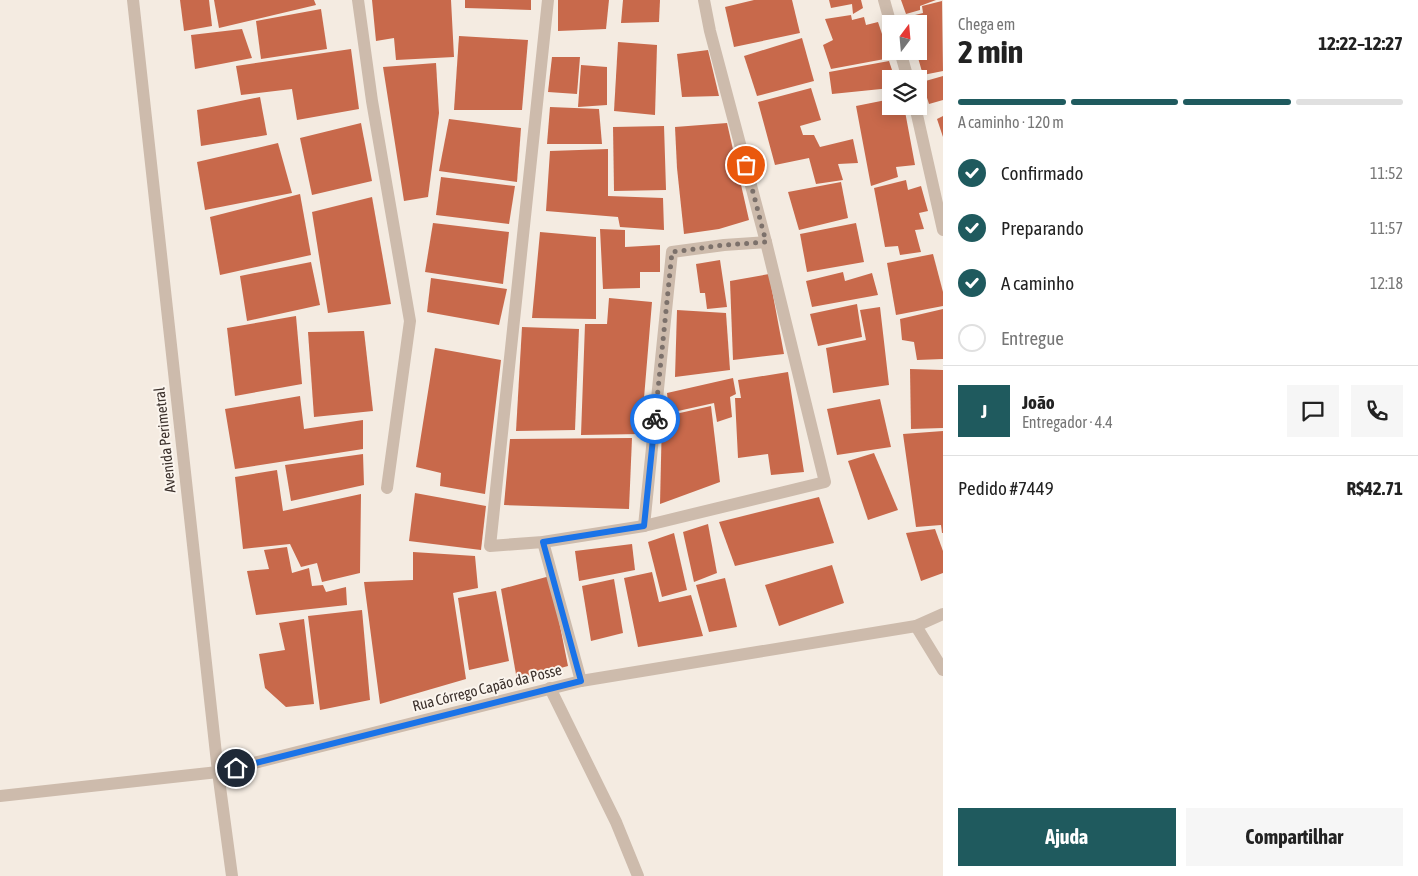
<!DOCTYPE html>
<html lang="pt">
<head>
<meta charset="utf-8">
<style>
	body { margin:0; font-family:"Asap Condensed",sans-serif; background:#f6f6f6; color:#222; height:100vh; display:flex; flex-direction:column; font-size:19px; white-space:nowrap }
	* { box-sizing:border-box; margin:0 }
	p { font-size:16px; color:#767676 }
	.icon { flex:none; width:28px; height:28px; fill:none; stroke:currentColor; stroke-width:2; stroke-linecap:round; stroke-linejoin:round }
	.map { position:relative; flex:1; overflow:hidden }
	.sheet { display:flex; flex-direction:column; background:#fff; width:475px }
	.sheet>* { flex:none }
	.needle { width:32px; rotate:16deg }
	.fabs { position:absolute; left:882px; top:15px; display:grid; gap:10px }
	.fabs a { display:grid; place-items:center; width:45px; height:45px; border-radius:0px; background:#fff; box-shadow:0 2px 12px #0003; font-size:25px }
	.pin { position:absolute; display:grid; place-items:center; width:42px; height:42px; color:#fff; margin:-21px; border:2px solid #fff; border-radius:50%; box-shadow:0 1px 5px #0007 }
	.courier { position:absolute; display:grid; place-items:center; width:50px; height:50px; margin:-25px; border:4px solid #1a73e8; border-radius:50%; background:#fff; color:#222; box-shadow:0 1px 6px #0007 }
	.summary em { font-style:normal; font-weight:700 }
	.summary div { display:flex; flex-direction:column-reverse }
	.summary { display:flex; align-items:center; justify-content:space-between; height:85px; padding:0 15px }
	h1 { font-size:32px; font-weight:700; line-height:38px }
	.bar { display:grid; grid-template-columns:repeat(4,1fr); gap:8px 5px; align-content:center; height:60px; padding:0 15px }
	.bar i { height:6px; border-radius:4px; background:#e0e0e0 }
	.bar .on { background:#1f5a5e }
	.bar p { grid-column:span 4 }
	.line { display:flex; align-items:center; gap:12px; padding:0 15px; border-top:1px solid #e0e0e0 }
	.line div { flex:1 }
	.round { display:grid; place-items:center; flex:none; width:52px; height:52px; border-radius:0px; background:#f6f6f6 }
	ol { padding:0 15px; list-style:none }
	li { display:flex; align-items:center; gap:15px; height:55px }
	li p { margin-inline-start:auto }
	li .icon { padding:5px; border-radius:50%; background:#1f5a5e; color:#fff; stroke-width:4 }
	li:last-child { color:#767676 }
	li i { width:28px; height:28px; border:2px solid #e0e0e0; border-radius:50% }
	.button { display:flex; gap:10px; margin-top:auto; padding:10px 15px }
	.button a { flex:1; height:58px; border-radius:0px; background:#1f5a5e; color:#fff; font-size:20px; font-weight:700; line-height:58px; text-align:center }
	.button a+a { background:#f6f6f6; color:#222 }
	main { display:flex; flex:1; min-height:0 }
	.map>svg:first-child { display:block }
	.building { fill:#c8694b }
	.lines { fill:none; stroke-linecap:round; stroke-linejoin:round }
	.service { stroke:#cdbbac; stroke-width:12 }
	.minor { stroke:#cdbbac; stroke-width:12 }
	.done { stroke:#7c716b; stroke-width:5; stroke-dasharray:0 9 }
	.route { stroke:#1a73e8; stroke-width:6 }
	.labels { text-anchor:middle; stroke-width:4; stroke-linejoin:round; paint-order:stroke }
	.street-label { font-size:15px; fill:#3b302b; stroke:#fbf5ee }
</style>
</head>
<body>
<main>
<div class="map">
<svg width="943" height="876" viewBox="0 0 943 876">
	<rect width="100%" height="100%" fill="#f4ebe1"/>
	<g class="building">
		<path d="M180,0H209L212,26L184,31Z"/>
		<path d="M214,0H314L316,5L219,28Z"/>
		<path d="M372,0H451L454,57L396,60L394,38L376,41Z"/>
		<path d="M465,0H531V10L465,8Z"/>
		<path d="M558,0H609L606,29L558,31Z"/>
		<path d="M623,0H660L659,22L621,23Z"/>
		<path d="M754,0H792L800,33L734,47L725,7Z"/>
		<path d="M829,0H861L863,8L853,14L852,4L831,8Z"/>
		<path d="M901,0H936L920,6V10L906,14Z"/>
		<path d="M942,1L943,71L923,75L916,51H919V24H908L907,17L923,13L922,6Z"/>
		<path d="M321,9L327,49L261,59L256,21Z"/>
		<path d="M851,15L852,20L864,17L866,25L878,22L890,58L831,69L823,45L833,40L825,19Z"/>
		<path d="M242,29L252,58L195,69L191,35Z"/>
		<path d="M459,36L528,40L522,110H454Z"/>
		<path d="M802,38L814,81L757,96L744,56Z"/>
		<path d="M618,42L657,45L655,115L614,111Z"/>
		<path d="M351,49L359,109L297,120L292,89L241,95L236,66Z"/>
		<path d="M708,50L719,96L682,97L677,54Z"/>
		<path d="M552,57H580L577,94L548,92Z"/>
		<path d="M889,61L895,79H891V88L832,94L829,72Z"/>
		<path d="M436,63L439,113L428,197L404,201L383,67Z"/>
		<path d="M581,65L607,67V105L578,107Z"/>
		<path d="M943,76V100L929,104L922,82Z"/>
		<path d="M811,88L821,120L800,126L803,135H814L820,147L853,139L858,163L838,164L843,180L816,184L809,158L775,165L758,102Z"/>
		<path d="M260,97L267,135L201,146L197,110Z"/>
		<path d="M891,99V106H904L915,165L896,167L898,177L871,186L856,106Z"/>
		<path d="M550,107L599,109L602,144H547Z"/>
		<path d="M943,116V137L937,119Z"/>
		<path d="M449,119L521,128L517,182L439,171Z"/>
		<path d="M361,123L372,181L312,195L300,138Z"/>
		<path d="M727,123L749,220L719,229L684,234L677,168L675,127Z"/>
		<path d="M664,126L666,190L614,191L613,127Z"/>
		<path d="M278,143L292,193L205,210L197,162Z"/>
		<path d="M608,149V196L663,198L664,230L620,227L618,217L546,211L550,151Z"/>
		<path d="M441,177L515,186L509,224L436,215Z"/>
		<path d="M906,180L908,190L921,186L928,211L919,213L924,229L915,230L921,252L900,255L898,246L885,247L874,188Z"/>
		<path d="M841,182L848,218L799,230L788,192Z"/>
		<path d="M300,194L311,255L220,275L210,217Z"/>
		<path d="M372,197L391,304L328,313L312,212Z"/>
		<path d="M433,223L509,232L503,284L425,272Z"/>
		<path d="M856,223L864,262L807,272L800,234Z"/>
		<path d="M600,229L625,230V247L660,245V272H640V288L603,289Z"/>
		<path d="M540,232L596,237V319L532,318Z"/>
		<path d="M933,254L943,292V306L896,315L887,263Z"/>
		<path d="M720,260L727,307L707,309L705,293H700L696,264Z"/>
		<path d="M311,262L320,305L247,321L240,276Z"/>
		<path d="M843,272L845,281L872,273L878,295L812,307L806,281Z"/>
		<path d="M769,274L784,354L733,360L730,281Z"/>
		<path d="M431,278L507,289L499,325L427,312Z"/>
		<path d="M609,298L652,302L641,434L581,435L585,324H607Z"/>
		<path d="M857,304L862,337L818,346L810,314Z"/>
		<path d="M880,307L889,385L833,393L826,348L866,340L860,310Z"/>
		<path d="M943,309V359L917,360L914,342L902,340L900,319Z"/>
		<path d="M677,310L726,313L730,370L675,377Z"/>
		<path d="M296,316L302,384L235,396L227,328Z"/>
		<path d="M522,327L579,329L575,430L516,431Z"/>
		<path d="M364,331L373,411L314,417L308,332Z"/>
		<path d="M435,348L501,360L485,494L440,486L441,473L416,467Z"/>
		<path d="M910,369L943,370V428L911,429Z"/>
		<path d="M788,372L804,472L771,475L768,454L738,458L735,398H741L738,380Z"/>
		<path d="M733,378L736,394L730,397L732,417L717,422L714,403L669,413L667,393Z"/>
		<path d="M300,396L304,429L363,420V449L235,469L225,409Z"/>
		<path d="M880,399L891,447L837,455L827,409Z"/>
		<path d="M711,406L720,482L660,504L662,417Z"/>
		<path d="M943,431V533H942L941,525L916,527L903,434Z"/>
		<path d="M632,438L629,509L504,505L510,439Z"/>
		<path d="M874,453L898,510L868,520L848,461Z"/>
		<path d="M363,454L364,485L291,501L285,465Z"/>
		<path d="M277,470L283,511L361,494L360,573L322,582L317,563L301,567L290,544L243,549L235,477Z"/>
		<path d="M415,493L486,506L481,550L409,541Z"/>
		<path d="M819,497L834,543L735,566L719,522Z"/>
		<path d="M708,524L717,573L694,582L683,532Z"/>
		<path d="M935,529L943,551V573L921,581L906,533Z"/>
		<path d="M674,533L687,590L662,597L648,542Z"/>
		<path d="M632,544L635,570L579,581L575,551Z"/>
		<path d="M287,547L292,573L309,568L312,586L323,585L326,592L346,587L347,605L256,615L247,571L269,569L264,550Z"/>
		<path d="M413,552L475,556L478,588L453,593L466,679L380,704L364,582L413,580Z"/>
		<path d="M832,565L844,603L779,626L765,585Z"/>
		<path d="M652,572L659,602L691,595L703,636L638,647L624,578Z"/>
		<path d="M550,576L568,666L517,680L501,589Z"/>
		<path d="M725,578L737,627L709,632L696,585Z"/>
		<path d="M614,579L623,633L591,641L582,586Z"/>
		<path d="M496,591L509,661L469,670L458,598Z"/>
		<path d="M362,610L370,700L320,710L308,616Z"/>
		<path d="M304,619L314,704L286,707L265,688L259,654L285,650L279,623Z"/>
	</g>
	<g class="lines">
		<g class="service">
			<path d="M550,688L616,822L638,876"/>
			<path d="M0,796L218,772"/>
		</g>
		<g class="minor">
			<path d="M133,0L218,772L232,876"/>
			<path d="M358,0L372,101L410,321L387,488"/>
			<path d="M548,0L490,546L543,542L644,526L825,482L766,242L710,31L704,0"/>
			<path d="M884,0L891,25"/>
			<path d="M900,51L908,79"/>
			<path d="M915,106L943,230"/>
			<path d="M644,526L672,252L724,245L766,242"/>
			<path d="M543,542L581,681"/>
			<path d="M916,626L943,670"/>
			<path d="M218,772L581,681L916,626L943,614"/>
		</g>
	</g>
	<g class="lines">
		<path class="done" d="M655,419L672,252L724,245L766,242L746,165"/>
		<path class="route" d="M236,768L581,681L543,542L644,526L655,419"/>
	</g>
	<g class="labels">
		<g class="street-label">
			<text transform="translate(165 440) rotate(-96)" y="5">Avenida Perimetral</text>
			<text transform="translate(487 688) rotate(-14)" y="5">Rua Córrego Capão da Posse</text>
		</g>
	</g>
</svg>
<div class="fabs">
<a><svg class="needle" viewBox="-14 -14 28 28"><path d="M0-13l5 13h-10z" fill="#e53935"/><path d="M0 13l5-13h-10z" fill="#767676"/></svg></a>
<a><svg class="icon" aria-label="layers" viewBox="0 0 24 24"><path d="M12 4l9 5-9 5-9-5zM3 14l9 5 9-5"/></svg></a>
</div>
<div class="pin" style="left:746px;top:165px;background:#ea580c"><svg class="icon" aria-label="bag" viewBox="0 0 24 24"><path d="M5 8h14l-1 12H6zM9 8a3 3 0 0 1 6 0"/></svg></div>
<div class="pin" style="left:236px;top:768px;background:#1f2937"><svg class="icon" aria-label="home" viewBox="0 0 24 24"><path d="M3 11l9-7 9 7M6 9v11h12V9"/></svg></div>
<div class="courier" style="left:655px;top:419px"><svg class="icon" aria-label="bike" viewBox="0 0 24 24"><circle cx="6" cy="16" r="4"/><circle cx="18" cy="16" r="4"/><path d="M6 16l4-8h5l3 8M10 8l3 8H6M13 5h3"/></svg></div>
</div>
<section class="sheet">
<div class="summary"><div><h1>2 min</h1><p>Chega em</p></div><em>12:22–12:27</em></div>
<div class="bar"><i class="on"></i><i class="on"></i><i class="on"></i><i></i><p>A caminho · 120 m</p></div>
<ol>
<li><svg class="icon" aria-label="check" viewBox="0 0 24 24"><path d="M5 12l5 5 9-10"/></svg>Confirmado<p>11:52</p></li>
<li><svg class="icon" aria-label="check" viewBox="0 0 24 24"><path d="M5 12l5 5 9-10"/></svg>Preparando<p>11:57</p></li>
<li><svg class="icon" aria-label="check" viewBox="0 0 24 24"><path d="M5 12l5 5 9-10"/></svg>A caminho<p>12:18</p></li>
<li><i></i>Entregue</li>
</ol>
<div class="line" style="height:90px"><b class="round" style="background:#1f5a5e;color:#fff">J</b><div><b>João</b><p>Entregador · 4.4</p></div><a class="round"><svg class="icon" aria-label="chat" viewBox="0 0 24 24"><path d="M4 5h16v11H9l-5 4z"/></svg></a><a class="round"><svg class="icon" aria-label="phone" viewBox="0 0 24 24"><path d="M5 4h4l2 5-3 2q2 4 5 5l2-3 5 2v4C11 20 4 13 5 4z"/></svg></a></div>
<div class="line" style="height:65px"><div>Pedido #7449</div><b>R$42.71</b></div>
<div class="button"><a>Ajuda</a><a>Compartilhar</a></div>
</section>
</main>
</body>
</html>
